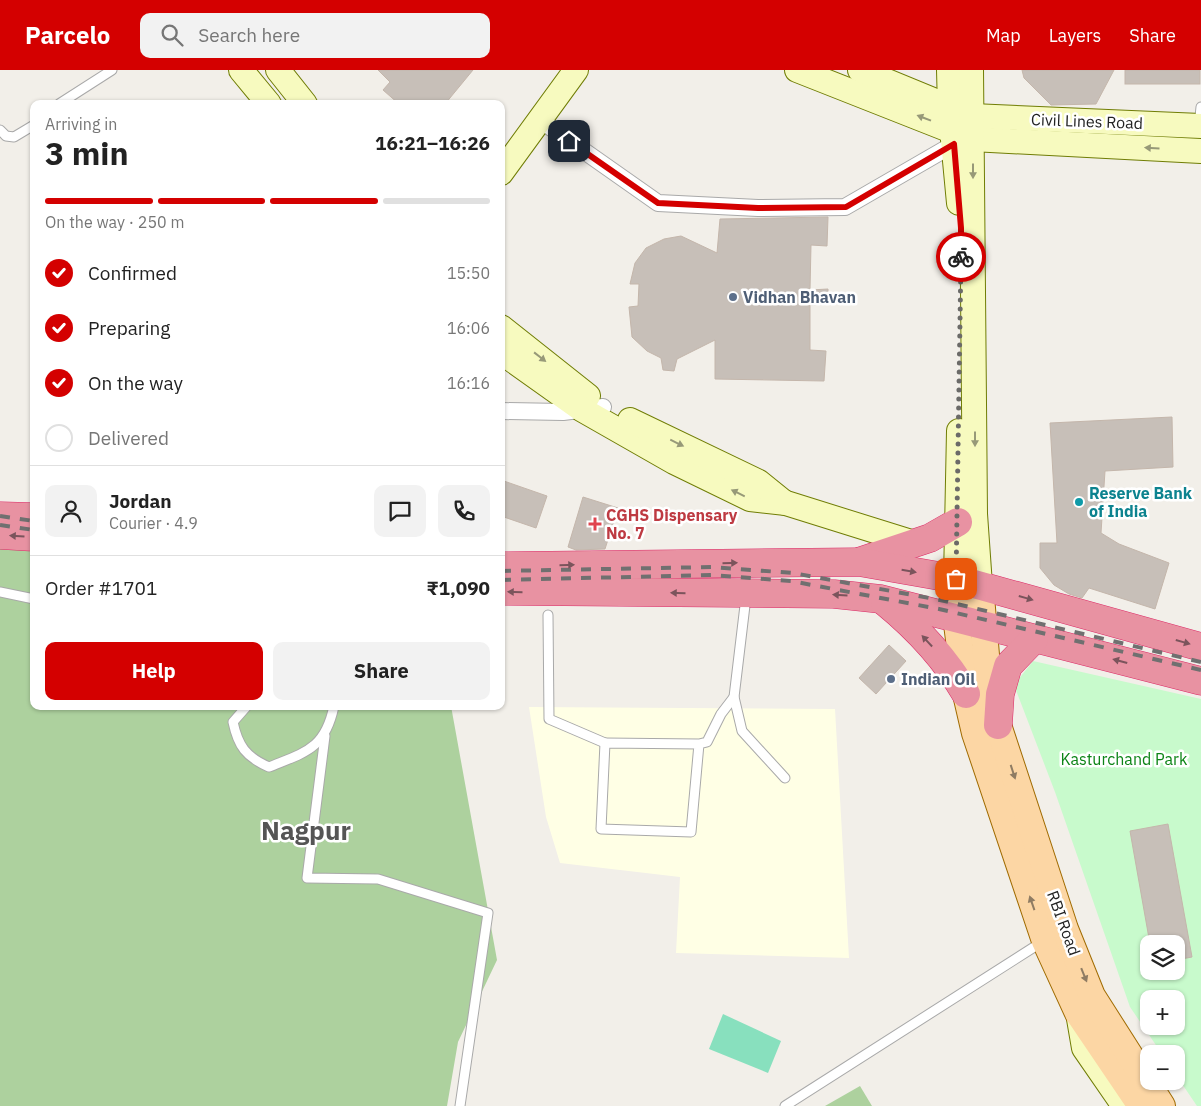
<!DOCTYPE html>
<html lang="en">
<head>
<meta charset="utf-8">
<style>
	body { margin:0; font-family:"IBM Plex Sans",sans-serif; background:#f2f2f2; color:#222; height:100vh; display:flex; flex-direction:column; font-size:19px; white-space:nowrap }
	* { box-sizing:border-box; margin:0 }
	p { font-size:16px; color:#767676 }
	.icon { flex:none; width:28px; height:28px; fill:none; stroke:currentColor; stroke-width:2; stroke-linecap:round; stroke-linejoin:round }
	.map { position:relative; flex:1; overflow:hidden }
	.details { position:absolute; left:30px; top:30px; width:475px; height:610px; display:flex; flex-direction:column; background:#fff; border-radius:10px; box-shadow:0 1px 4px #0004 }
	.details>* { flex:none }
	.controls { position:absolute; left:1140px; top:865px; display:grid; gap:10px }
	.controls a { display:grid; place-items:center; width:45px; height:45px; border-radius:10px; background:#fff; box-shadow:0 1px 4px #0004; font-size:25px }
	.pin { position:absolute; display:grid; place-items:center; width:42px; height:42px; color:#fff; margin:-21px; border-radius:10px; box-shadow:0 2px 8px #0006 }
	.courier { position:absolute; display:grid; place-items:center; width:50px; height:50px; margin:-25px; border:4px solid #d40000; border-radius:50%; background:#fff; color:#222; box-shadow:0 1px 6px #0007 }
	.overview em { font-style:normal; font-weight:800 }
	.overview div { display:flex; flex-direction:column-reverse }
	.overview { display:flex; align-items:center; justify-content:space-between; height:85px; padding:0 15px }
	h1 { font-size:32px; font-weight:800; line-height:38px }
	.bar { display:grid; grid-template-columns:repeat(4,1fr); gap:8px 5px; align-content:center; height:60px; padding:0 15px }
	.bar i { height:6px; border-radius:4px; background:#e0e0e0 }
	.bar .current { background:#d40000 }
	.bar p { grid-column:span 4 }
	.line { display:flex; align-items:center; gap:12px; padding:0 15px; border-top:1px solid #e0e0e0 }
	.line div { flex:1 }
	.round { display:grid; place-items:center; flex:none; width:52px; height:52px; border-radius:10px; background:#f2f2f2 }
	ol { padding:0 15px; list-style:none }
	li { display:flex; align-items:center; gap:15px; height:55px }
	li p { margin-inline-start:auto }
	li .icon { padding:5px; border-radius:50%; background:#d40000; color:#fff; stroke-width:4 }
	li:last-child { color:#767676 }
	li i { width:28px; height:28px; border:2px solid #e0e0e0; border-radius:50% }
	.button { display:flex; gap:10px; margin-top:auto; padding:10px 15px }
	.button a { flex:1; height:58px; border-radius:10px; background:#d40000; color:#fff; font-size:20px; font-weight:800; line-height:58px; text-align:center }
	.button a+a { background:#f2f2f2; color:#222 }
	header { display:flex; align-items:center; gap:30px; box-sizing:border-box; height:70px; padding:0 25px; background:#d40000; color:#fff }
	header strong { font-size:24px }
	nav { display:flex; gap:28px; margin-inline-start:auto; font-size:18px }
	.search { width:350px; height:45px; background:#f2f2f2; display:flex; align-items:center; gap:12px; box-sizing:border-box; padding:0 18px; border-radius:10px; color:#767676; font-size:19px }
	.map>svg:first-child { display:block }
	.education { fill:#ffffe5 }
	.forest { fill:#add19e }
	.park { fill:#c8facc; fill-rule:evenodd }
	.pitch { fill:#88e0be }
	.building { fill:#c7bfb8; stroke:#c4b6ab }
	.lines { fill:none; stroke-linecap:round; stroke-linejoin:round }
	.lane-casing { stroke:#a9a9a9; stroke-width:11 }
	.street-casing { stroke:#a9a9a9; stroke-width:18 }
	.secondary-casing { stroke:#707d05; stroke-width:26 }
	.primary-casing { stroke:#a06b00; stroke-width:28 }
	.highway-casing { stroke:#dc2a67; stroke-width:29 }
	.lane { stroke:#fff; stroke-width:9 }
	.street { stroke:#fff; stroke-width:16 }
	.secondary { stroke:#f7fabf; stroke-width:24 }
	.primary { stroke:#fcd6a4; stroke-width:26 }
	.highway { stroke:#e892a2; stroke-width:28 }
	.rail { stroke:#707070; stroke-width:4; stroke-dasharray:10 10; stroke-linecap:butt }
	.oneway { fill:#979978 }
	.oneway2 { fill:#7b545c }
	.oneway3 { fill:#8f7c63 }
	.done { stroke:#6b6a68; stroke-width:5; stroke-dasharray:0 9 }
	.route { stroke:#d40000; stroke-width:6 }
	.service-dot { fill:#5c6f8a; stroke:#fff; stroke-width:2 }
	.culture-dot { fill:#0f9aa8; stroke:#fff; stroke-width:2 }
	.health-dot { fill:#e0444e; stroke:#fff; stroke-width:2 }
	.labels { text-anchor:middle; stroke-width:5; stroke-linejoin:round; paint-order:stroke }
	.street-label { font-size:16px; fill:#222; stroke:#fff }
	.service-label { font-size:16px; font-weight:bold; fill:#4e5e75; stroke:#fff; text-anchor:start }
	.culture-label { font-size:16px; font-weight:bold; fill:#0d838f; stroke:#fff; text-anchor:start }
	.health-label { font-size:16px; font-weight:bold; fill:#be3a42; stroke:#fff; text-anchor:start }
	.park-label { font-size:16px; fill:#0c8416; stroke:#fff }
	.town-label { font-size:26px; font-weight:bold; fill:#555; stroke:#fff }
</style>
</head>
<body>
<header>
<strong>Parcelo</strong>
<div class="search"><svg class="icon" aria-label="search" viewBox="0 0 24 24"><circle cx="10" cy="10" r="6"/><path d="M15 15l6 6"/></svg>Search here</div>
<nav><a>Map</a><a>Layers</a><a>Share</a></nav>
</header>
<div class="map">
<svg width="1201" height="1036" viewBox="0 0 1201 1036">
	<rect width="100%" height="100%" fill="#f2efe9"/>
	<path class="education" d="M529,637L835,639L849,888L676,883L680,807L560,793L546,747Z"/>
	<g class="forest">
		<path d="M0,476L34,482V636H451L497,890L458,972L447,1036H0Z"/>
		<path d="M860,1016L872,1036H825Z"/>
	</g>
	<path class="park" d="M1033,591L1201,629V1036H1197L1176,1005V984H1162L1130,937L1055,722L1014,615ZM1149,874H1176V901H1149ZM1149,929H1176V956H1149Z"/>
	<path class="pitch" d="M723,944L781,971L768,1003L709,979Z"/>
	<g class="building">
		<path d="M378,0H473L445,34H399L383,20L390,12Z"/>
		<path d="M1022,0H1114L1096,34L1051,35L1024,8Z"/>
		<rect x="1125" y="0" width="75" height="14"/>
		<path d="M828,147L827,176L811,175L810,220L828,219V234L810,235V280L826,281L824,311L715,309V270L677,289L674,301L663,300L661,288L647,281L632,267L629,237L638,236L639,214H630L635,193L646,178L664,169L681,166L717,183L720,149Z"/>
		<path d="M1172,347L1173,397L1105,401L1101,463L1119,474L1169,493L1155,539L1089,518L1082,528L1069,524L1054,515L1040,498V473H1057L1050,353Z"/>
		<path d="M501,410L547,426L536,458L501,446Z"/>
		<path d="M583,427L618,438L605,479L576,480L568,477Z"/>
		<path d="M889,575L906,591L876,624L859,608Z"/>
		<path d="M1168,754L1192,887L1176,890V874H1150L1130,761Z"/>
	</g>
	<g class="lines">
		<defs>
			<g id="lane">
				<path d="M59,34L112,0"/>
				<path d="M1199,56L1201,37"/>
				<path d="M0,60L6,66L14,67L34,55"/>
				<path d="M0,522L34,529"/>
				<path d="M746,527L734,627L742,661L785,708"/>
				<path d="M548,545L549,649L605,673"/>
				<path d="M247,636L233,652C238,676 246,687 269,697C306,682 325,679 334,636"/>
				<path d="M325,666L307,808L378,809L488,843L460,1036"/>
				<path d="M699,674L691,762L601,759L605,673L699,674L707,672L721,644L734,627"/>
				<path d="M785,1036L1042,872"/>
			</g>
			<g id="street">
				<path d="M540,50L658,133L758,138L845,137L954,74"/>
				<path d="M501,341L563,342L603,337"/>
			</g>
			<g id="secondary">
				<path d="M241,0L269,34"/>
				<path d="M278,0L305,34"/>
				<path d="M797,0L972,69L1201,81"/>
				<path d="M860,0L972,46L1201,56"/>
				<path d="M949,0L950,38L959,133"/>
				<path d="M971,0L975,444L980,515"/>
				<path d="M501,103L576,0"/>
				<path d="M501,257L588,326"/>
				<path d="M501,282L581,339L674,392L750,429L786,433L914,473"/>
				<path d="M630,350L759,412L785,433"/>
				<path d="M956,509L959,361"/>
				<path d="M1078,943L1084,978L1124,1036"/>
			</g>
			<g id="primary">
				<path d="M956,509L957,554L966,624L975,663L1045,871L1078,943L1141,1036"/>
				<path d="M980,515L989,620L998,655L1065,859L1092,926L1162,1036"/>
			</g>
			<g id="highway">
				<path d="M0,446L34,447"/>
				<path d="M0,465L34,467"/>
				<path d="M861,491L930,468L958,452"/>
				<path d="M501,496L859,492L956,509L1201,577"/>
				<path d="M501,521L834,524L881,529L1201,611"/>
				<path d="M885,532C918,559 945,588 966,624"/>
				<path d="M998,655L1000,624L1008,596L1034,569"/>
			</g>
		</defs>
		<use href="#lane" class="lane-casing"/>
		<use href="#street" class="street-casing"/>
		<use href="#secondary" class="secondary-casing"/>
		<use href="#primary" class="primary-casing"/>
		<use href="#highway" class="highway-casing"/>
		<use href="#lane" class="lane"/>
		<use href="#street" class="street"/>
		<use href="#secondary" class="secondary"/>
		<use href="#primary" class="primary"/>
		<use href="#highway" class="highway"/>
		<g class="rail">
			<path d="M0,446L34,451"/>
			<path d="M0,455L34,460"/>
			<path d="M501,501L711,497L793,503L940,530L1201,592"/>
			<path d="M501,510L711,505L791,511L939,539L1201,600"/>
		</g>
	</g>
	<defs><path id="oneway-solid" d="M-6-.8H1V-3.2L6.5 0L1 3.2V.8H-6Z" transform="scale(1.25)"/></defs>
	<g class="oneway">
		<use href="#oneway-solid" transform="translate(924 48) rotate(-159)"/>
		<use href="#oneway-solid" transform="translate(1152 78) rotate(-177)"/>
		<use href="#oneway-solid" transform="translate(973 101) rotate(90)"/>
		<use href="#oneway-solid" transform="translate(540 287) rotate(38)"/>
		<use href="#oneway-solid" transform="translate(975 369) rotate(90)"/>
		<use href="#oneway-solid" transform="translate(677 373) rotate(26)"/>
		<use href="#oneway-solid" transform="translate(738 423) rotate(-154)"/>
	</g>
	<g class="oneway2">
		<use href="#oneway-solid" transform="translate(17 466) rotate(-177)"/>
		<use href="#oneway-solid" transform="translate(730 493) rotate(-1)"/>
		<use href="#oneway-solid" transform="translate(567 495) rotate(-1)"/>
		<use href="#oneway-solid" transform="translate(909 501) rotate(10)"/>
		<use href="#oneway-solid" transform="translate(515 522) rotate(-179)"/>
		<use href="#oneway-solid" transform="translate(678 523) rotate(-179)"/>
		<use href="#oneway-solid" transform="translate(840 525) rotate(-176)"/>
		<use href="#oneway-solid" transform="translate(1026 528) rotate(16)"/>
		<use href="#oneway-solid" transform="translate(927 571) rotate(-133)"/>
		<use href="#oneway-solid" transform="translate(1183 572) rotate(16)"/>
		<use href="#oneway-solid" transform="translate(1120 591) rotate(-165)"/>
	</g>
	<g class="oneway3">
		<use href="#oneway-solid" transform="translate(1013 702) rotate(72)"/>
		<use href="#oneway-solid" transform="translate(1032 833) rotate(-109)"/>
		<use href="#oneway-solid" transform="translate(1084 905) rotate(68)"/>
	</g>
	<g class="lines">
		<path class="done" d="M956,509L961,187"/>
		<path class="route" d="M569,71L658,133L758,138L846,137L954,74L961,158V187"/>
	</g>
	<g class="service-dot">
		<circle cx="733" cy="227" r="5"/>
		<circle cx="891" cy="609" r="5"/>
	</g>
	<circle class="culture-dot" cx="1079" cy="432" r="5"/>
	<path class="health-dot" d="M592.5 446.5h5v5h5v5h-5v5h-5v-5h-5v-5h5z"/>
	<g class="labels">
		<g class="street-label">
			<text transform="translate(1087 51) rotate(2)" y="6">Civil Lines Road</text>
			<text transform="translate(1064 853) rotate(70)" y="6">RBI Road</text>
		</g>
		<g class="service-label">
			<text x="743" y="233">Vidhan Bhavan</text>
			<text x="901" y="615">Indian Oil</text>
		</g>
		<g class="culture-label">
			<text x="1089" y="429">Reserve Bank<tspan x="1089" dy="18">of India</tspan></text>
		</g>
		<g class="health-label">
			<text x="606" y="451">CGHS Dispensary<tspan x="606" dy="18">No. 7</tspan></text>
		</g>
		<g class="park-label">
			<text x="1124" y="695">Kasturchand Park</text>
		</g>
		<g class="town-label">
			<text x="306" y="770">Nagpur</text>
		</g>
	</g>
</svg>
<div class="controls">
<a><svg class="icon" aria-label="layers" viewBox="0 0 24 24"><path d="M12 4l9 5-9 5-9-5zM3 14l9 5 9-5"/></svg></a>
<a>+</a>
<a>−</a>
</div>
<div class="pin" style="left:956px;top:509px;background:#ea580c"><svg class="icon" aria-label="bag" viewBox="0 0 24 24"><path d="M5 8h14l-1 12H6zM9 8a3 3 0 0 1 6 0"/></svg></div>
<div class="pin" style="left:569px;top:71px;background:#1f2937"><svg class="icon" aria-label="home" viewBox="0 0 24 24"><path d="M3 11l9-7 9 7M6 9v11h12V9"/></svg></div>
<div class="courier" style="left:961px;top:187px"><svg class="icon" aria-label="bike" viewBox="0 0 24 24"><circle cx="6" cy="16" r="4"/><circle cx="18" cy="16" r="4"/><path d="M6 16l4-8h5l3 8M10 8l3 8H6M13 5h3"/></svg></div>
<section class="details">
<div class="overview"><div><h1>3 min</h1><p>Arriving in</p></div><em>16:21–16:26</em></div>
<div class="bar"><i class="current"></i><i class="current"></i><i class="current"></i><i></i><p>On the way · 250 m</p></div>
<ol>
<li><svg class="icon" aria-label="check" viewBox="0 0 24 24"><path d="M5 12l5 5 9-10"/></svg>Confirmed<p>15:50</p></li>
<li><svg class="icon" aria-label="check" viewBox="0 0 24 24"><path d="M5 12l5 5 9-10"/></svg>Preparing<p>16:06</p></li>
<li><svg class="icon" aria-label="check" viewBox="0 0 24 24"><path d="M5 12l5 5 9-10"/></svg>On the way<p>16:16</p></li>
<li><i></i>Delivered</li>
</ol>
<div class="line" style="height:90px"><a class="round"><svg class="icon" aria-label="person" viewBox="0 0 24 24"><circle cx="12" cy="8" r="4"/><path d="M4 21q1-7 8-7t8 7"/></svg></a><div><b>Jordan</b><p>Courier · 4.9</p></div><a class="round"><svg class="icon" aria-label="chat" viewBox="0 0 24 24"><path d="M4 5h16v11H9l-5 4z"/></svg></a><a class="round"><svg class="icon" aria-label="phone" viewBox="0 0 24 24"><path d="M5 4h4l2 5-3 2q2 4 5 5l2-3 5 2v4C11 20 4 13 5 4z"/></svg></a></div>
<div class="line" style="height:65px"><div>Order #1701</div><b>₹1,090</b></div>
<div class="button"><a>Help</a><a>Share</a></div>
</section>
</div>
</body>
</html>
